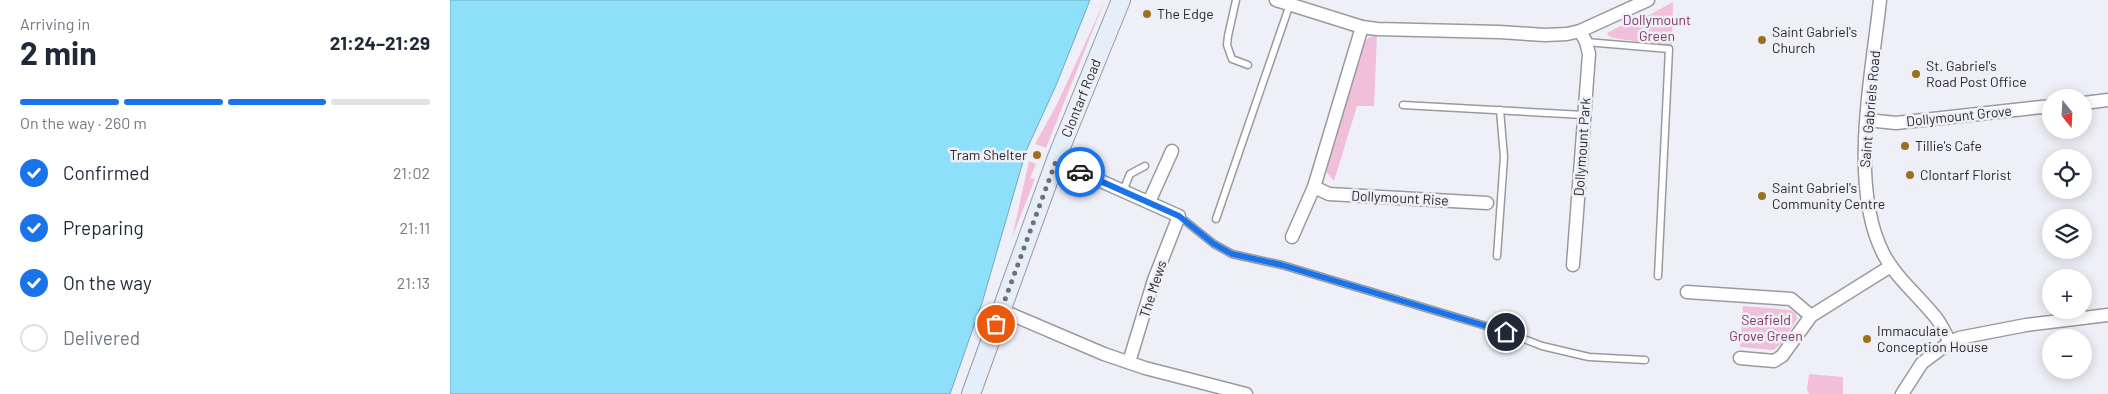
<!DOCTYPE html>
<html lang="en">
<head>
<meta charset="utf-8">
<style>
	body { margin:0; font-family:Barlow,sans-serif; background:#f2f2f3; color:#1f2937; height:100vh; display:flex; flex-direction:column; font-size:19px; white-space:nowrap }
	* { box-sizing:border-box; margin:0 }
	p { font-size:16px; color:#747a83 }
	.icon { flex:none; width:28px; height:28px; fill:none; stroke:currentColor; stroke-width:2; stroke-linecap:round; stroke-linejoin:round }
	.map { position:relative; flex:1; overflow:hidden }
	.panel { display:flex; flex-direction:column; background:#fff; width:450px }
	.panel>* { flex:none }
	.needle { width:32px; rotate:162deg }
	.buttons { position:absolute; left:1592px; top:89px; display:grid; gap:10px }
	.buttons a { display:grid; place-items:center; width:50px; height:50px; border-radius:50%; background:#fff; box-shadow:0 2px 12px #0003; font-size:25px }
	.pin { position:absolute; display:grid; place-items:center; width:42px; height:42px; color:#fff; margin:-21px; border:2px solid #fff; border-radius:50%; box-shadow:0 1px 5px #0007 }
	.courier { position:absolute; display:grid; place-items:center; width:50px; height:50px; margin:-25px; border:4px solid #1a73e8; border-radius:50%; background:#fff; color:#222; box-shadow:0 1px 6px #0007 }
	.overview em { font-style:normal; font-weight:700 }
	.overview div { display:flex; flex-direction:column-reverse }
	.overview { display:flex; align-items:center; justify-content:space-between; height:85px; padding:0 20px }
	h1 { font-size:32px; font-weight:700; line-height:38px }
	.bar { display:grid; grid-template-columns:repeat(4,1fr); gap:8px 5px; align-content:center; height:60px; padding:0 20px }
	.bar i { height:6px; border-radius:4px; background:#e0e1e3 }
	.bar .active { background:#1a73e8 }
	.bar p { grid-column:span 4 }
	ol { padding:0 20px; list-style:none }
	li { display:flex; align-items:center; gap:15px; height:55px }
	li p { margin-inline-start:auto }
	li .icon { padding:5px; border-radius:50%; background:#1a73e8; color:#fff; stroke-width:4 }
	li:last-child { color:#747a83 }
	li i { width:28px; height:28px; border:2px solid #e0e1e3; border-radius:50% }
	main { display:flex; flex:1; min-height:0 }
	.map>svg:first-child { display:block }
	.green { fill:#f2bfda }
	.water { fill:#8ee0fa; stroke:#70a9bc }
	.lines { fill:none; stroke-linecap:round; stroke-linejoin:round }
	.service-casing { stroke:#999aa1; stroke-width:9 }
	.minor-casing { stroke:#999aa1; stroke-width:15 }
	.secondary-casing { stroke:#999aa1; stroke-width:20 }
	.service { stroke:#fff; stroke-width:6 }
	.minor { stroke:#fff; stroke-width:12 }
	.secondary { stroke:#e5eef9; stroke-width:18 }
	.done { stroke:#6f6f74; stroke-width:5; stroke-dasharray:0 9 }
	.route { stroke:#1a73e8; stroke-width:6 }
	.poi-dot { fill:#9b701f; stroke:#eff0f7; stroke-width:2 }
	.labels { text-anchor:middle; stroke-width:5; stroke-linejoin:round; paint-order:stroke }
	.poi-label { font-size:14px; fill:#2a2a2d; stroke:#eff0f7; text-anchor:start }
	.park-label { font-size:14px; fill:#843966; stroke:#eff0f7 }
	.street-label { font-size:14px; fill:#2a2a2d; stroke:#eff0f7 }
</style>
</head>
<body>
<main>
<section class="panel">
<div class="overview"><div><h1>2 min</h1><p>Arriving in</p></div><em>21:24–21:29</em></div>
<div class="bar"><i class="active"></i><i class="active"></i><i class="active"></i><i></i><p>On the way · 260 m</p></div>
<ol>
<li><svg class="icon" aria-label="check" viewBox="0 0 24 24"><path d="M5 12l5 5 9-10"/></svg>Confirmed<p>21:02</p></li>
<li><svg class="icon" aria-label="check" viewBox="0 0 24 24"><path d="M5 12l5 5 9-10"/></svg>Preparing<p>21:11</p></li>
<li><svg class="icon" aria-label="check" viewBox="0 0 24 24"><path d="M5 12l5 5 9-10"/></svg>On the way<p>21:13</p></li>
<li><i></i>Delivered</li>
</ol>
</section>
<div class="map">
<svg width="1658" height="394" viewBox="0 0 1658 394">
	<rect width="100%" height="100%" fill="#eff0f7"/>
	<g class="green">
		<path d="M655,0L596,148L585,144L607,104Z"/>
		<path d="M1223,2L1222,47L1164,38L1159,36L1157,33L1174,24L1179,26Z"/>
		<path d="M927,35L924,106H907L884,181L877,173L876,164L915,42L918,38Z"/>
		<path d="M579,161L586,164L580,178L585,179L562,238Z"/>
		<path d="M1293,306L1341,310L1346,314L1347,319L1332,343L1323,350L1290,347Z"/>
		<path d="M1359,374L1393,377V394H1359L1357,390Z"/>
	</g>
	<path class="water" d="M0,0H640L607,83L576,151L532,303L500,394H0Z"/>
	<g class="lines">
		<defs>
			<g id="service">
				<path d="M786,0L778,36L777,45L782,59L798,65"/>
				<path d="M1136,42L1219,49L1208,276"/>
				<path d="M953,105L1134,115"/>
				<path d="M673,191L680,174L695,166"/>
				<path d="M729,216L764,244L782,254L832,265L1056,332L1092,346L1139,357L1195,360"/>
				<path d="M766,219L840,4"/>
				<path d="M1047,256L1054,157L1050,110"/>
			</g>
			<g id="minor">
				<path d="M826,0L912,27L927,29L1049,32L1095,35L1117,34L1130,31L1198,0"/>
				<path d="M1430,0C1422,76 1398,186 1434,255C1447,279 1470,297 1487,319C1492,326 1496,335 1500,342"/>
				<path d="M1634,103L1658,100"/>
				<path d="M1417,120L1446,123L1601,106"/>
				<path d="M606,161L729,216L704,280L679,362"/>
				<path d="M864,187L879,194L1037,203"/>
				<path d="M699,202L722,151"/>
				<path d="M842,237L864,187L912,27"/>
				<path d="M1123,265L1139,54L1136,42L1130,31"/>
				<path d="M1237,292L1341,299L1361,316"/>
				<path d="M551,310L654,354L695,368L796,394"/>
				<path d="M1290,358L1324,361L1332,356L1361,316L1441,266"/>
				<path d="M1452,394L1472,363L1500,342L1509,338L1576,325L1658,315"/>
			</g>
			<path id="secondary" d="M521,394L607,157L671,0"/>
		</defs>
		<use href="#service" class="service-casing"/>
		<use href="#minor" class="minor-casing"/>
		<use href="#secondary" class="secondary-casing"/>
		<use href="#service" class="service"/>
		<use href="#minor" class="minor"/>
		<use href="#secondary" class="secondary"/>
	</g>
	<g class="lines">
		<path class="done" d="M546,324L606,161L630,172"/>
		<path class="route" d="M630,172L729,216L764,244L782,254L832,265L1056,332"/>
	</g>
	<g class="poi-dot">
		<circle cx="697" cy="14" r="5"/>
		<circle cx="1312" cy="40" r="5"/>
		<circle cx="1466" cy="74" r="5"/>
		<circle cx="1455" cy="146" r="5"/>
		<circle cx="587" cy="155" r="5"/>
		<circle cx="1460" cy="175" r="5"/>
		<circle cx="1312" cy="196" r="5"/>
		<circle cx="1417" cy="339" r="5"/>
	</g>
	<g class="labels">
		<g class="poi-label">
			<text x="707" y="19">The Edge</text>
			<text x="1322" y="37">Saint Gabriel's<tspan x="1322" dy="16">Church</tspan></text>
			<text x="1476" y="71">St. Gabriel's<tspan x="1476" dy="16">Road Post Office</tspan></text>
			<text x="1465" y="151">Tillie's Cafe</text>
			<text x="577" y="160" text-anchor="end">Tram Shelter</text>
			<text x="1470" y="180">Clontarf Florist</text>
			<text x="1322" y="193">Saint Gabriel's<tspan x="1322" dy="16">Community Centre</tspan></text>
			<text x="1427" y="336">Immaculate<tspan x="1427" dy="16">Conception House</tspan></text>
		</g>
		<g class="park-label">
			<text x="1207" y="25">Dollymount<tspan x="1207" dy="16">Green</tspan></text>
			<text x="1316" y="325">Seafield<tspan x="1316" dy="16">Grove Green</tspan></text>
		</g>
		<g class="street-label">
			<text transform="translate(631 98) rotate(-68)" y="5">Clontarf Road</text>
			<text transform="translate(1420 109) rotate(-85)" y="5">Saint Gabriels Road</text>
			<text transform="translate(1509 116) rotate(-6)" y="5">Dollymount Grove</text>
			<text transform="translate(1132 147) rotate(-86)" y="5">Dollymount Park</text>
			<text transform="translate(950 198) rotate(3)" y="5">Dollymount Rise</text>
			<text transform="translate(703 289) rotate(-72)" y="5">The Mews</text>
		</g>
	</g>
</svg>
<div class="buttons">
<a><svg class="needle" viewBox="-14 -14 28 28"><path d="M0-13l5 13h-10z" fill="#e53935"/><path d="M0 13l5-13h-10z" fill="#747a83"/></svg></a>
<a><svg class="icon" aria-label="locate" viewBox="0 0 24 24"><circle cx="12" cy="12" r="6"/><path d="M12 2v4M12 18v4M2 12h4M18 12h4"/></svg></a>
<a><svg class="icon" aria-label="layers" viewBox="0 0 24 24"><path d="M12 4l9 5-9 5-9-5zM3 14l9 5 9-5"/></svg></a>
<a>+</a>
<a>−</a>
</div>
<div class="pin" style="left:546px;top:324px;background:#ea580c"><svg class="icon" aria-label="bag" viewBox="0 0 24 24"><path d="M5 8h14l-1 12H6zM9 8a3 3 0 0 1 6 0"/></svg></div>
<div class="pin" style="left:1056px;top:332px;background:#1f2937"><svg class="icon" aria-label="home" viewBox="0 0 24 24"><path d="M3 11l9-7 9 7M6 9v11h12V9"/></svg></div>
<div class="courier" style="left:630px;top:172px"><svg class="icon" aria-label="car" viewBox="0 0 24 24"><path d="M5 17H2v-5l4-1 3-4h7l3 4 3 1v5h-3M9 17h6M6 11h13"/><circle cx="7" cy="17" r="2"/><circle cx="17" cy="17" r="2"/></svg></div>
</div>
</main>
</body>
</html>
